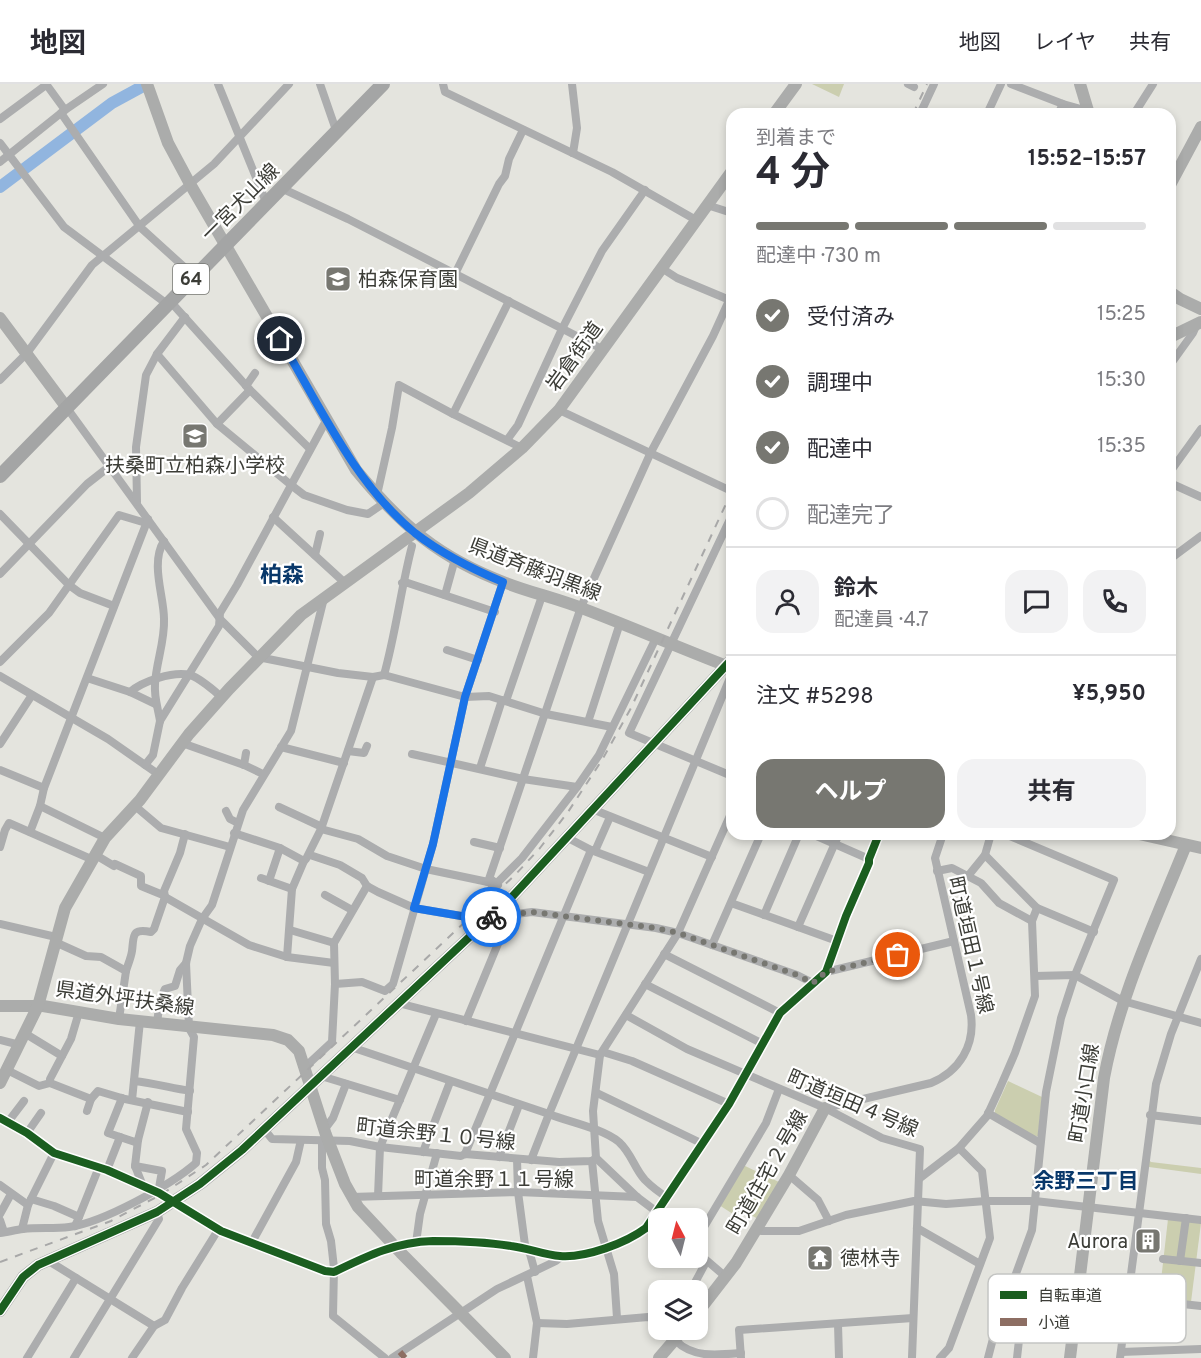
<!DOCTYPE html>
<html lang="ja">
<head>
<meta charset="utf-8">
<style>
	body { margin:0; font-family:Overpass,"Noto Sans JP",sans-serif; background:#f2f2f3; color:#2b2b33; height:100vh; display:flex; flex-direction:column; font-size:22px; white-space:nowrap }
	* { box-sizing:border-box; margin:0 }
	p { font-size:20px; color:#7c7c81 }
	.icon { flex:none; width:33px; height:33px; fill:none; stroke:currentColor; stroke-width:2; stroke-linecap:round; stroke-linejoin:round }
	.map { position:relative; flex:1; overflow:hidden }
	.drawer { position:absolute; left:726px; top:24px; width:450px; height:732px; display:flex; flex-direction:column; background:#fff; border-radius:18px; box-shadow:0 3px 9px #0003 }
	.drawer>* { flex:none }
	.needle { width:39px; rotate:353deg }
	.fabs { position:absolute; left:648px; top:1124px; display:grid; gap:12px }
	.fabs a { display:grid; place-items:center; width:60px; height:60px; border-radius:12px; background:#fff; box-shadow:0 3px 9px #0003; font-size:30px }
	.pin { position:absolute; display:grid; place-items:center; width:51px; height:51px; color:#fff; margin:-26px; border:3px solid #fff; border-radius:50%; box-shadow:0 2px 6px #0007 }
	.courier { position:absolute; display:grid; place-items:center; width:60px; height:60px; margin:-30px; border:4px solid #1a73e8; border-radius:50%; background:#fff; color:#222; box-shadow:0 2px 8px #0007 }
	.overview em { font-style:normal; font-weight:700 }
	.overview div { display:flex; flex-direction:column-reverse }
	.overview { display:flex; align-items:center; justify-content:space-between; height:102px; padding:0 30px }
	h1 { font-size:39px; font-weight:700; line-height:45px }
	.bar { display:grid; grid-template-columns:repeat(4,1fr); gap:9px 6px; align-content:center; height:72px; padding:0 30px }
	.bar i { height:8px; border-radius:4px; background:#e1e1e2 }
	.bar .on { background:#777771 }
	.bar p { grid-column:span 4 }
	.line { display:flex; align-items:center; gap:15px; padding:0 30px; border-top:2px solid #e1e1e2 }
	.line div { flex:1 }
	.round { display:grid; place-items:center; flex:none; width:63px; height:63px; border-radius:18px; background:#f2f2f3 }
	ol { padding:0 30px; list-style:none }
	li { display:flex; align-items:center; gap:18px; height:66px }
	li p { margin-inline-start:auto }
	li .icon { padding:6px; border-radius:50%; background:#777771; color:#fff; stroke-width:4 }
	li:last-child { color:#7c7c81 }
	li i { width:33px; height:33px; border:3px solid #e1e1e2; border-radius:50% }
	.button { display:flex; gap:12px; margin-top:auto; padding:12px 30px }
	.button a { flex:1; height:69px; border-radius:18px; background:#777771; color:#fff; font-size:24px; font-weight:700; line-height:69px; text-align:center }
	.button a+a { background:#f2f2f3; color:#2b2b33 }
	header { display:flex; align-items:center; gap:36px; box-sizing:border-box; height:84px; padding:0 30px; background:#fff; border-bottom:2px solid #e1e1e2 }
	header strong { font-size:28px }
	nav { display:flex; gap:33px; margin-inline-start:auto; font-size:21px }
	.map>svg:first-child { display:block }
	.green { fill:#cbceaf }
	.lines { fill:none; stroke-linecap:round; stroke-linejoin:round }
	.river { stroke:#91b5df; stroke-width:12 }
	.street { stroke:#acadae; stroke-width:8 }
	.secondary { stroke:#abacab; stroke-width:12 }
	.primary { stroke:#a4a5a5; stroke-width:14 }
	.rail { stroke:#a8a8a8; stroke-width:2; stroke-dasharray:8 8; stroke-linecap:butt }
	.quiet { stroke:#8d6e63; stroke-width:6; stroke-dasharray:12 6; stroke-linecap:butt }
	.cycleway-casing { stroke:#fff; stroke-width:11 }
	.cycleway { stroke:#1b5e20; stroke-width:8 }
	.done { stroke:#777771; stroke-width:6; stroke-dasharray:0 10.8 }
	.route { stroke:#1a73e8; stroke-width:8 }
	.labels { text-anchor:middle; stroke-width:4.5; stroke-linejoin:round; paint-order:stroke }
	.shield { fill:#fff; stroke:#767773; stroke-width:1.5 }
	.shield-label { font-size:18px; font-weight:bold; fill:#3c3d37 }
	.street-label { font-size:20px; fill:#3c3d37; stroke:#fff }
	.poi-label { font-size:20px; fill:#3c3d37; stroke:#fff; text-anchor:start }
	.neighbourhood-label { font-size:21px; font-weight:bold; fill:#09386a; stroke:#fff }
	.quarter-label { font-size:22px; font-weight:bold; fill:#09386a; stroke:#fff }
	.key { fill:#fff; stroke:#c4c5c3; stroke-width:1.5 }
	.key-label { font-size:16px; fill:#3c3d37 }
</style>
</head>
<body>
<header>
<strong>地図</strong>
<nav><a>地図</a><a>レイヤ</a><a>共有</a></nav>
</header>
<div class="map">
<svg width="1201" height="1274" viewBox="0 0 1201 1274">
	<rect width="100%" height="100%" fill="#e4e4de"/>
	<g class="green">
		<path d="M812,0H844L839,13Z"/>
		<path d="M1008,997L1042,1013L1038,1052L1035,1053L995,1030V1026Z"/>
		<path d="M1147,1074L1151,1078L1201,1084V1090L1149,1083Z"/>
		<path d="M743,1081L779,1098L758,1135L740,1125L736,1132L719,1121Z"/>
		<path d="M1168,1135L1201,1139L1191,1218L1159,1214Z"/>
	</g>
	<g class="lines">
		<path class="river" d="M0,103L112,19L147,0"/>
		<g class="street">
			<path d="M46,0L65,26L61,29L140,143L194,192"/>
			<path d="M218,0L266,118"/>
			<path d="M320,0L337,49"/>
			<path d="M443,0L445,8L612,88L696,136"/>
			<path d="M572,0L577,44L573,69"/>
			<path d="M908,0L914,3"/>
			<path d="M1011,0L1063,20L1088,27"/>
			<path d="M65,26L103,0"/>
			<path d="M920,30L934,0"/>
			<path d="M987,30L1001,0"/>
			<path d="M1058,30L1063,20"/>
			<path d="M1134,30L1153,0"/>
			<path d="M0,35L46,1"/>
			<path d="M0,59L64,143L167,220"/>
			<path d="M0,78L61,29"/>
			<path d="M281,104L348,135L602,265"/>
			<path d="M707,121L732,129"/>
			<path d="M663,185L677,194L732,217"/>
			<path d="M455,190L499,100L505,92L509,75L523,46"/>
			<path d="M169,216L250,306L309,364"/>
			<path d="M157,270L217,340L291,401L304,411L347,426L368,430L384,419"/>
			<path d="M1170,281L1193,249L1197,240"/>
			<path d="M0,296L27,269L92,181L214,80L289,0"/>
			<path d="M246,302L255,289"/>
			<path d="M67,324L220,535L258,573L338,589L373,593L384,591L465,613L489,612L546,630L612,643"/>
			<path d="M559,326L727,405"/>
			<path d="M453,330L509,217"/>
			<path d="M217,340L250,306"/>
			<path d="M507,356L518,341L562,245L602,167L645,106"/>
			<path d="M1170,388L1201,345"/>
			<path d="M1170,399L1201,413"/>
			<path d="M377,411L392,344L399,301L453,330L522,364"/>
			<path d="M137,418L136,363L146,291L157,270L185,233"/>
			<path d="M0,430L69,501L80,509L114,522"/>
			<path d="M732,431L629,649L732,692"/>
			<path d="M273,433L345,499"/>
			<path d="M315,471L320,450"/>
			<path d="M1170,475L1201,452"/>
			<path d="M0,490L87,400L110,382"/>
			<path d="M402,499L405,498L495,528"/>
			<path d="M445,511L455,475"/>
			<path d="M447,566L478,576"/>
			<path d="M0,578L49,529L119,431L146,439"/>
			<path d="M384,591C396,548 401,504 412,462"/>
			<path d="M0,592L108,655L158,690"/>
			<path d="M87,594L130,608L155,620"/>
			<path d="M130,608C143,597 173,587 190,591C198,593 215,607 221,613"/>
			<path d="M506,617L542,512"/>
			<path d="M160,637C158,624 154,614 155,600C156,579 165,557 164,535C164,512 150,479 164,457"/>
			<path d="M588,638L620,539"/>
			<path d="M182,659L244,681L263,690"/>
			<path d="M0,660L32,611"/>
			<path d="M281,663L344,679"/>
			<path d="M348,667L364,669L367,662"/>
			<path d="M412,670L523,695L577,703L599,671L656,554"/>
			<path d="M145,681L153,671L160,637L219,542L220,529L237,501L327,335"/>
			<path d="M244,681L246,669"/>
			<path d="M480,684L502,616"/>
			<path d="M0,686L44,704"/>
			<path d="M40,722L105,754"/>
			<path d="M135,722L161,744L230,763"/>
			<path d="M279,723L322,743"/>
			<path d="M592,725L712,773"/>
			<path d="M226,727L230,735L238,739"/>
			<path d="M321,745L358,755L387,772L426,785L488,798L492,796L498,801"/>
			<path d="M30,748L40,722L44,704L148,435"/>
			<path d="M234,749L280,764L304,777L306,775L321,745L373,593"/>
			<path d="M812,750L869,775"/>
			<path d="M566,753L591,766L649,788"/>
			<path d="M474,758L500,764"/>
			<path d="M0,763L5,746L9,739L91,775"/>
			<path d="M595,767L610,733"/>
			<path d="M94,770L114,782L115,780L141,792V802L163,811"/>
			<path d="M310,771L340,781L362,794L367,802L378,808L414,824L467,833L478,845"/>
			<path d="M985,771L1037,824L1032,837"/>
			<path d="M968,792L985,771L991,750"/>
			<path d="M261,794L292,805"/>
			<path d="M269,797L280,764"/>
			<path d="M488,798L581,523L651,368L713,252L732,210"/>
			<path d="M325,811L352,826"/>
			<path d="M165,813L249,861L287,873L334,879"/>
			<path d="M731,819L837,857"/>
			<path d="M1037,824L1094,848"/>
			<path d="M764,831L799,750"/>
			<path d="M464,832L522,774L577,703"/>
			<path d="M491,833L532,828L656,844L678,849L797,891L813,899"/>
			<path d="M0,840L56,853"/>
			<path d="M798,843L839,750"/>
			<path d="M290,846L334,859"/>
			<path d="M55,858L86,872L101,873L126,887L119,935"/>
			<path d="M712,861L761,750"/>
			<path d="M664,870L780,929"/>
			<path d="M287,873L292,805L304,777"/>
			<path d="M126,887C128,880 131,874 132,867C134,852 131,844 151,848L154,845L165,813L164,807L180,769L185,750"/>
			<path d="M826,888L954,857"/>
			<path d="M1035,892L1075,891L1123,917L1201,939"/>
			<path d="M335,900L334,859L367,802"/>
			<path d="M645,900L763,960"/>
			<path d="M398,919L600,971"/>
			<path d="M626,931L687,965L825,1024L882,1054L920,1065L912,1274"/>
			<path d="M466,937L502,850L503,831"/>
			<path d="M157,939L160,916L165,905L175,902L180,886L186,879"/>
			<path d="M189,943L186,879L190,862L202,835L212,821L243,726L291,647L324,514"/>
			<path d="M26,950L62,972"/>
			<path d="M0,956L20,961"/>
			<path d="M351,963L549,1030L732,589"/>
			<path d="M603,968L632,977L729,1020"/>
			<path d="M304,984L332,958L335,900L362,898L385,907L393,900L433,760L465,613L503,498"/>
			<path d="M7,986L39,1002L50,999L91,1015L98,1007L125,1015L188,1028"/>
			<path d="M321,992L400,1016"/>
			<path d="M134,997C153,999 171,1004 190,1007"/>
			<path d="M50,999V995L71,955L79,928"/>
			<path d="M597,1009L703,1060"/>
			<path d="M122,1014L108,1049L135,1058L138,1056"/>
			<path d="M132,1016L140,937"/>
			<path d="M825,1024L931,999C960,987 975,961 971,931L935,774L943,750"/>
			<path d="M87,1027L91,1015"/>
			<path d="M988,1029L1040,1059"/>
			<path d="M1150,1031L1201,1037"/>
			<path d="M0,1034L27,1049L54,1069L107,1086L159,1109L221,1147L325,1187L334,1188C367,1172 395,1158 433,1157C459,1157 486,1158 511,1162C528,1164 544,1171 560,1172C586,1174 626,1159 646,1144L729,1020L780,929L826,888L846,832L869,779V775L879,750"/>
			<path d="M8,1038L24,1017"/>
			<path d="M264,1045L272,1055L350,1057L380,1063L461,1072L465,1070L559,1078L592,1077L596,1074"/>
			<path d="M324,1046L333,1034L346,1000"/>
			<path d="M27,1049L41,1029"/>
			<path d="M322,1057V1084L325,1096L326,1140L331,1157L334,1184L333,1232L385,1274"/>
			<path d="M423,1068L450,998"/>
			<path d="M465,1070L591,766"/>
			<path d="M499,1073L519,1021"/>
			<path d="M517,1075L518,1108L525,1161L530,1170L535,1188"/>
			<path d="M531,1076L549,1030C569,1038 602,1044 619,1058C632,1070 634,1084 645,1096C652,1103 660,1109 668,1114"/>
			<path d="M592,1077L598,1137L614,1190L617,1234"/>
			<path d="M135,1082L162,1087L159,1104"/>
			<path d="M107,1086L120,1053"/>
			<path d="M789,1091L818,1116L829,1137"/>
			<path d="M920,1094L959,1064L987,1032L999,1006L1015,969L1035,912L1032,837L999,819L981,799L952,784L937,787"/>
			<path d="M0,1101L28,1121"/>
			<path d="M143,1102L135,1082L138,1056L148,1018"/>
			<path d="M378,1112L380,1063L436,930"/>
			<path d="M351,1113L518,1108L637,1113"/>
			<path d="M31,1115L54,1122L79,1133L75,1142"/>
			<path d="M0,1130L11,1110"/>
			<path d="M79,1133L99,1083"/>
			<path d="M665,1134L637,1113L596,1074L593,1027L600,971L678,849L732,727"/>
			<path d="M0,1136L4,1148"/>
			<path d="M917,1144L980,1180"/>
			<path d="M22,1145L28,1121L54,1069"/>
			<path d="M757,1145L761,1147H799L846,1131L914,1117L946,1120L986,1117H1035L1201,1136"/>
			<path d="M0,1149C8,1148 15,1146 23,1145C38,1143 54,1145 69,1143C102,1139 171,1101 196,1079L197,1069L186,1045L194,953L189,944"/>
			<path d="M698,1153L766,1039L779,1005"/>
			<path d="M416,1159L420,1130L437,1069"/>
			<path d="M251,1160L296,1078L301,1056"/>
			<path d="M698,1169L726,1193"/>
			<path d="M1163,1175L1201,1179"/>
			<path d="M47,1176L154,1242"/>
			<path d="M1180,1177L1186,1134"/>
			<path d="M527,1192L537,1239L533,1274"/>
			<path d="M691,1206L706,1178"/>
			<path d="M1128,1214L1201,1222"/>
			<path d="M537,1239L567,1240L648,1233L658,1238"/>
			<path d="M838,1240L839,1274"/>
			<path d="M668,1245C670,1250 673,1253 676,1257C693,1274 717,1271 741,1269"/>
			<path d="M995,1247L1019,1256L1017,1274"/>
			<path d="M1121,1268L1201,1265"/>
			<path d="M27,1274L76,1194"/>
			<path d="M74,1274L159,1135L157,1128"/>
			<path d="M132,1274L154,1242L165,1236L182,1204L218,1146"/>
			<path d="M392,1274L497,1205L556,1177L561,1173"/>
			<path d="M741,1274L739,1246L913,1234"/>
			<path d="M940,1274L949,1264L990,1154L982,1087L959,1064"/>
			<path d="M988,1274L995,1247L1032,1146L1046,1008L1061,934L1075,891L1114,796L1005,750"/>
			<path d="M1120,1274L1156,1000L1171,950L1201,875"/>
		</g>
		<g class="secondary">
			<path d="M147,0L168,59L190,100L356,386C401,441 439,474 506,499C532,509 559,515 584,525C634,544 682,565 732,584"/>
			<path d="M1080,0L1089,30"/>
			<path d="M774,30L796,0"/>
			<path d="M1170,101L1201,43"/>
			<path d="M1170,208L1180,215L1201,225"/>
			<path d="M0,234L67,324"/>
			<path d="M1170,253L1201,238"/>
			<path d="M1139,750L1201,764"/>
			<path d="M0,922H43L119,935L273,951L288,956L299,967L326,1051L345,1100L358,1123L401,1169L505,1274"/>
			<path d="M0,999L38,922L65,824L105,754L140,716L189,650L229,605L301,531L469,409L522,364L559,326L732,87"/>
			<path d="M0,1227L23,1193L38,1181L157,1128L200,1100L242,1066L509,816L732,575"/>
			<path d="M698,1228L736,1179L789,1091L825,1024"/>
			<path d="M659,1274L684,1245"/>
			<path d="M1070,1274L1104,994C1119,913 1155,838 1186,761"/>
		</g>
		<path class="primary" d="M0,392L383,0"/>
		<g class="rail">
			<path d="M913,30L927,0"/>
			<path d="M0,1178L111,1137L162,1110L206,1081L515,791L540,764L568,728L602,676L631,624L732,407"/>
		</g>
		<path class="quiet" d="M400,1268L405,1274"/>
		<defs>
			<g id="cycleway">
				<path d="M0,1034L27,1049L54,1069L107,1086L159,1109L221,1147L325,1187L334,1188C367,1172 395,1158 433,1157C459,1157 486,1158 511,1162C528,1164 544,1171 560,1172C586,1174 626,1159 646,1144L729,1020L780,929L826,888L846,832L869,779V775L879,750"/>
				<path d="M0,1227L23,1193L38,1181L157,1128L200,1100L242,1066L509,816L732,575"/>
			</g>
		</defs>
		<use href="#cycleway" class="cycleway-casing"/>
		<use href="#cycleway" class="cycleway"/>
	</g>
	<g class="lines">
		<path class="done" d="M491,833L532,828L656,844L678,849L797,891L813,899L826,888L898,871"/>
		<path class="route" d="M280,255C319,321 355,400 415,449C442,470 472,485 503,498L465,613L433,760L414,824L467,833L478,844L491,833"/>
	</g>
	<defs>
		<symbol id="school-square" viewBox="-11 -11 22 22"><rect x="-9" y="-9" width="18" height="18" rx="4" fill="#777771" stroke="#fff"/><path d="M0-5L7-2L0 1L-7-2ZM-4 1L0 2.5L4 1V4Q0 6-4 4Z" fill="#fff"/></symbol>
		<symbol id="building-square" viewBox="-11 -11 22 22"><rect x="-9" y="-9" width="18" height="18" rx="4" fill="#777771" stroke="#fff"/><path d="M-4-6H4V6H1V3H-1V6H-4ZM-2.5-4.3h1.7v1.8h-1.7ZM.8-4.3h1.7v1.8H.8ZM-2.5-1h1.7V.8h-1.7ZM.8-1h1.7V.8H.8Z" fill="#fff"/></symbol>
		<symbol id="temple-square" viewBox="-11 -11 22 22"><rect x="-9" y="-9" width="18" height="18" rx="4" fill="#777771" stroke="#fff"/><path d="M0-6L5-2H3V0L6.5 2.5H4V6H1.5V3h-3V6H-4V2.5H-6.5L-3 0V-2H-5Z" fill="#fff"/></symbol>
	</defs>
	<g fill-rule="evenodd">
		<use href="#school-square" x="323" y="180" width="30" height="30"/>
		<use href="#school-square" x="180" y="337" width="30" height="30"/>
		<use href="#building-square" x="1133" y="1142" width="30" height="30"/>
		<use href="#temple-square" x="805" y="1159" width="30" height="30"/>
	</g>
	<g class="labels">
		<rect class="shield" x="173" y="180" width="36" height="30" rx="4.5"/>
		<g class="shield-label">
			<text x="191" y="201">64</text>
		</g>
		<g class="street-label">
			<text transform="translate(240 118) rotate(-45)" y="7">一宮犬山線</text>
			<text transform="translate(574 272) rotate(-54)" y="7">岩倉街道</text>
			<text transform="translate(535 485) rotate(21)" y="7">県道斉藤羽黒線</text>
			<text transform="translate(971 861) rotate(77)" y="7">町道垣田１号線</text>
			<text transform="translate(125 914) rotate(8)" y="7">県道外坪扶桑線</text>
			<text transform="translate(1084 1009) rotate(-81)" y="7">町道小口線</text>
			<text transform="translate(853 1019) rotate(23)" y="7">町道垣田４号線</text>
			<text transform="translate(436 1050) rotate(6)" y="7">町道余野１０号線</text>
			<text transform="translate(767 1088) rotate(-60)" y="7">町道住宅２号線</text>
			<text x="494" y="1102">町道余野１１号線</text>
		</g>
		<g class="poi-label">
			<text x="358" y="202">柏森保育園</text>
			<text x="195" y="388" text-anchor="middle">扶桑町立柏森小学校</text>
			<text x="1128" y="1164" text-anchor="end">Aurora</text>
			<text x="840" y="1181">徳林寺</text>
		</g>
		<g class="neighbourhood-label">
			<text x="1086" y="1104">余野三丁目</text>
		</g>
		<g class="quarter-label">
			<text x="282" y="498">柏森</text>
		</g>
	</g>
	<rect x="988" y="1190" width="198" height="69" rx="9" class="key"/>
	<rect x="1000" y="1207" width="27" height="8" fill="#1b5e20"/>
	<rect x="1000" y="1234" width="27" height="8" fill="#8d6e63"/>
	<g class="key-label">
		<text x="1038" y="1217">自転車道</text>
		<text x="1038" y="1244">小道</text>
	</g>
</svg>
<div class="fabs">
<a><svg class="needle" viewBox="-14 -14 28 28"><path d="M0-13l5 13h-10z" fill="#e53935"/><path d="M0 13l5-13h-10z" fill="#7c7c81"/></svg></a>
<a><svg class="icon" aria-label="layers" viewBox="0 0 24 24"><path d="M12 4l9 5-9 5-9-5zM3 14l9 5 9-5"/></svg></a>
</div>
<div class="pin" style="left:898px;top:871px;background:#ea580c"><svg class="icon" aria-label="bag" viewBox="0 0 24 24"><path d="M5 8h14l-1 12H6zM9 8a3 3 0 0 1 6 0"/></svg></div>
<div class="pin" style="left:280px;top:255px;background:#1f2937"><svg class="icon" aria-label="home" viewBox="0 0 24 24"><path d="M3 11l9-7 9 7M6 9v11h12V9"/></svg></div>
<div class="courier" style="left:491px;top:833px"><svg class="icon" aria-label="bike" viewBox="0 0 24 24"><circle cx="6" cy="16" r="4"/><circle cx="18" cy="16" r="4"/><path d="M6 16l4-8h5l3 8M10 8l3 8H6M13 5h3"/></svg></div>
<section class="drawer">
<div class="overview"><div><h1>4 分</h1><p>到着まで</p></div><em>15:52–15:57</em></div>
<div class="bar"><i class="on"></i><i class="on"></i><i class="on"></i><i></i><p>配達中 · 730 m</p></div>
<ol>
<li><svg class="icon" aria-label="check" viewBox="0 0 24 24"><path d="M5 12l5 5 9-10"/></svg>受付済み<p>15:25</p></li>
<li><svg class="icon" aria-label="check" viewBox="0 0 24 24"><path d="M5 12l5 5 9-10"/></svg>調理中<p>15:30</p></li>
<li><svg class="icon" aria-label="check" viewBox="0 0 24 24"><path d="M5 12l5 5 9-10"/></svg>配達中<p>15:35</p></li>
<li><i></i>配達完了</li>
</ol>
<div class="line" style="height:108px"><a class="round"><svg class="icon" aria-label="person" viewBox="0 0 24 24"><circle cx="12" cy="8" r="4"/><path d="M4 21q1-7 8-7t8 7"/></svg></a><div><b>鈴木</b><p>配達員 · 4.7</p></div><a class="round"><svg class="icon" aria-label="chat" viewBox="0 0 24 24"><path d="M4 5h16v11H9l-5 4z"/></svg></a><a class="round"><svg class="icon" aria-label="phone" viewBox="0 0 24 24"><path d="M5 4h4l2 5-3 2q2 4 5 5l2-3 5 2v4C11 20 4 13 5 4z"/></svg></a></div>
<div class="line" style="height:78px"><div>注文 #5298</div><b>¥5,950</b></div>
<div class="button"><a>ヘルプ</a><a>共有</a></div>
</section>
</div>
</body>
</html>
